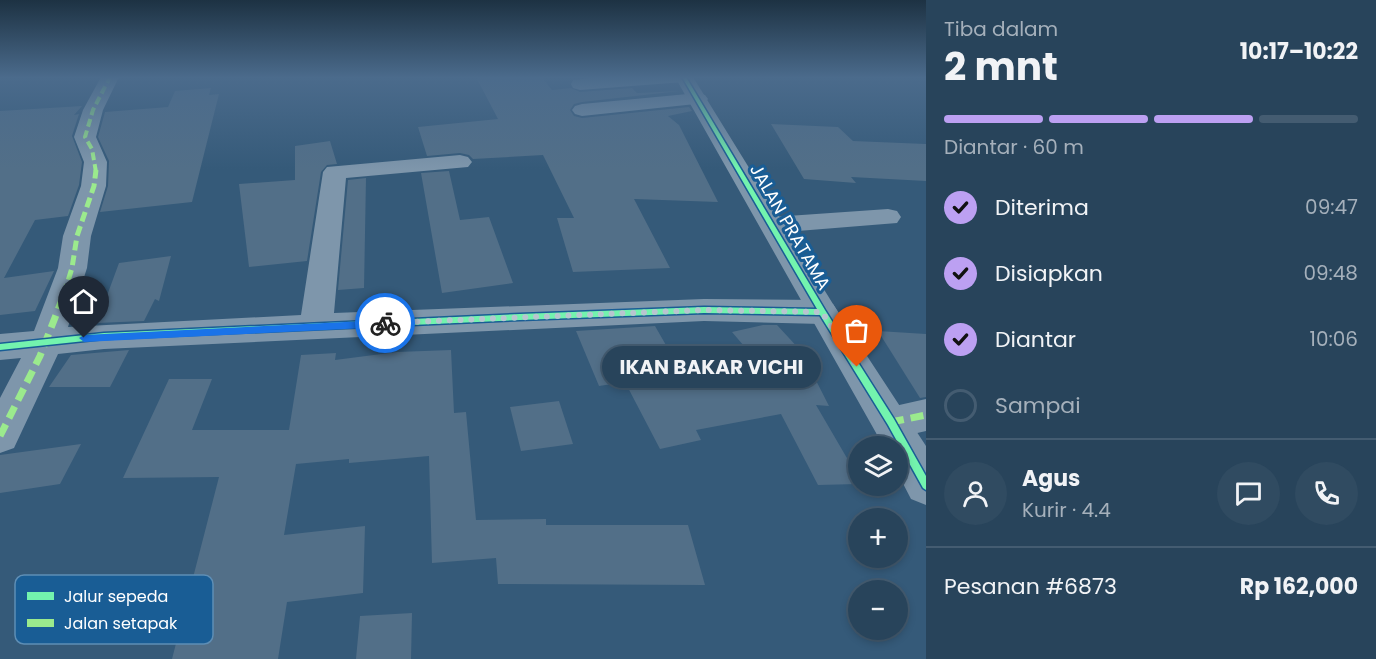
<!DOCTYPE html>
<html lang="id">
<head>
<meta charset="utf-8">
<style>
	body { margin:0; font-family:Poppins,sans-serif; background:#304b61; color:#f1f3f6; height:100vh; display:flex; flex-direction:column; font-size:22px; white-space:nowrap }
	* { box-sizing:border-box; margin:0 }
	p { font-size:20px; color:#a5b0bb }
	.icon { flex:none; width:33px; height:33px; fill:none; stroke:currentColor; stroke-width:2; stroke-linecap:round; stroke-linejoin:round }
	.map { position:relative; flex:1; overflow:hidden }
	.panel { display:flex; flex-direction:column; background:#28445b; width:450px }
	.panel>* { flex:none }
	.fabs { position:absolute; left:848px; top:436px; display:grid; gap:12px }
	.fabs a { display:grid; place-items:center; width:60px; height:60px; border-radius:50%; background:#28445b; box-shadow:0 3px 9px #0003,0 0 0 2px #445c71; font-size:30px }
	.pin { position:absolute; display:grid; place-items:center; width:51px; height:51px; color:#fff; margin:-62px -26px; border-radius:50% 50% 50% 0; rotate:-45deg; box-shadow:0 0 6px #0007 }
	.pin .icon { rotate:45deg }
	.courier { position:absolute; display:grid; place-items:center; width:60px; height:60px; margin:-30px; border:4px solid #1a73e8; border-radius:50%; background:#fff; color:#222; box-shadow:0 2px 8px #0007 }
	.bubble { position:absolute; height:42px; border-radius:21px; background:#28445b; box-shadow:0 3px 9px #0003,0 0 0 2px #445c71; font-size:20px; font-weight:700; line-height:42px; text-align:center }
	.headline em { font-style:normal; font-weight:700 }
	.headline div { display:flex; flex-direction:column-reverse }
	.headline { display:flex; align-items:center; justify-content:space-between; height:102px; padding:0 18px }
	h1 { font-size:39px; font-weight:700; line-height:45px }
	.bar { display:grid; grid-template-columns:repeat(4,1fr); gap:9px 6px; align-content:center; height:72px; padding:0 18px }
	.bar i { height:8px; border-radius:4px; background:#445c71 }
	.bar .selected { background:#bca0f2 }
	.bar p { grid-column:span 4 }
	.line { display:flex; align-items:center; gap:15px; padding:0 18px; border-top:2px solid #445c71 }
	.line div { flex:1 }
	.round { display:grid; place-items:center; flex:none; width:63px; height:63px; border-radius:32px; background:#304b61 }
	ol { padding:0 18px; list-style:none }
	li { display:flex; align-items:center; gap:18px; height:66px }
	li p { margin-inline-start:auto }
	li .icon { padding:6px; border-radius:50%; background:#bca0f2; color:#111; stroke-width:4 }
	li:last-child { color:#a5b0bb }
	li i { width:33px; height:33px; border:3px solid #445c71; border-radius:50% }
	main { display:flex; flex:1; min-height:0 }
	.map>svg:first-child { display:block }
	.building { fill:#526f88 }
	.lines { fill:none; stroke-linecap:round; stroke-linejoin:round }
	.minor { fill:#7e96ab; fill-rule:evenodd }
	.tertiary { fill:#7e96ab; fill-rule:evenodd }
	.quiet-far2 { stroke:#9bea8d; stroke-width:4; stroke-dasharray:8 4; stroke-linecap:butt }
	.quiet-far1 { stroke:#9bea8d; stroke-width:5; stroke-dasharray:10 5; stroke-linecap:butt }
	.quiet { stroke:#9bea8d; stroke-width:7; stroke-dasharray:13 7; stroke-linecap:butt }
	.cycleway-casing { stroke:#195d95; stroke-width:3 }
	.cycleway { fill:#73f3ae; fill-rule:evenodd }
	.route { fill:#1a73e8 }
	.done { stroke:#b8c5d0; stroke-width:6; stroke-dasharray:0 10.8 }
	.labels { text-anchor:middle; stroke-width:6; stroke-linejoin:round; paint-order:stroke }
	.street-label { font-size:18px; fill:#fff; stroke:#195d95 }
	.key { fill:#195d95; stroke:#5e8eb5; stroke-width:1.5 }
	.key-label { font-size:16px; fill:#fff }
</style>
</head>
<body>
<main>
<div class="map">
<svg width="926" height="659" viewBox="0 0 926 659">
	<rect width="100%" height="100%" fill="#355a79"/>
	<g class="building">
		<path d="M476,77H542L552,90L571,88L580,92L632,88L637,93L680,91L582,102L574,104L570,110L574,116L582,118L689,107L692,111L668,116L679,125L718,202L634,199L670,268L573,272L557,218H574L543,155L473,159L469,155L460,153L427,156L418,127L498,119Z"/>
		<path d="M211,88L209,95L219,94L192,202L100,212L108,186L109,161L98,137L105,112L168,107L175,91Z"/>
		<path d="M82,106L74,115L79,114L72,136L82,162L79,185L68,216L35,220L4,278L54,271L35,311L0,315V111Z"/>
		<path d="M771,124L838,127L853,141L926,144V181L851,177L856,183L804,179Z"/>
		<path d="M330,141L337,164L327,165L321,172L307,261L249,267L239,184L295,180V146Z"/>
		<path d="M449,171L460,220L489,217L513,283L442,293L421,173Z"/>
		<path d="M366,178L364,288L338,290L348,180Z"/>
		<path d="M171,256L159,301L155,299L144,321L97,323L107,301H105L119,263Z"/>
		<path d="M763,325H777L801,351L829,406L816,405L858,477V484L818,485L781,414L696,430L701,440L660,449L625,382L599,386L576,331L655,326L690,387L767,373L732,332Z"/>
		<path d="M878,331L926,334V397L920,398Z"/>
		<path d="M129,350L110,387H49L71,355Z"/>
		<path d="M451,350L454,413L466,412L476,520L546,519V525H688L705,585L498,584L496,558L432,563L429,456L349,463V459L296,464L284,535L365,526L363,593L287,602L278,659H172L219,477L123,478L169,379H212L192,430H289L301,355L336,353L335,360L397,352Z"/>
		<path d="M559,401L573,444L521,451L510,407Z"/>
		<path d="M81,444L60,484L0,493V455Z"/>
		<path d="M412,613L411,659H356L360,616Z"/>
	</g>
	<g class="lines">
		<g class="minor">
			<path d="M101,77H119L103,110L96,137L107,162L106,186L91,236L87,268L68,327L301,315L323,172L327,167L460,155L468,157L472,162L468,167L346,178L334,313L704,299L822,300L833,304L838,312L833,320L822,324L704,321L104,349L58,354L14,448L0,453V398L21,358L0,360V334L34,331L58,268L63,236L81,186L84,162L74,137L83,110Z"/>
			<path d="M600,77H693L690,81L684,82L580,90L573,88L571,84L573,80Z"/>
			<path d="M698,93L705,95L708,99L705,103L582,116L575,114L572,110L575,106L582,104Z"/>
			<path d="M888,209L897,211L901,217L897,223L773,233L763,231L760,225L763,219L773,217Z"/>
			<path d="M926,399V431L891,439L877,434L872,422L877,410Z"/>
		</g>
		<path class="tertiary" d="M675,77H693L833,304L926,446V505L911,499L897,472V447H884Z"/>
		<path class="quiet-far2" d="M96,172L92,149L85,137L93,110L110,77"/>
		<path class="quiet-far1" d="M64,294L72,268L77,236L94,186L96,170"/>
		<g class="quiet">
			<path d="M891,422L926,415"/>
			<path d="M0,436L40,356L65,292"/>
		</g>
		<defs>
			<path id="cycleway" d="M682,77H686L825,310L894,419L926,476V490L923,488L888,425L820,315L704,313L520,320L104,339L0,350V344L104,333L520,314L704,307L817,309Z"/>
		</defs>
		<use href="#cycleway" class="cycleway-casing"/>
		<use href="#cycleway" class="cycleway"/>
	</g>
	<linearGradient id="sky" x2="0" y2="1"><stop stop-color="#1d3243"/><stop offset="0.46" stop-color="#4b6b8c"/><stop offset="1" stop-color="#4b6b8c" stop-opacity="0"/></linearGradient>
	<rect width="926" height="169" fill="url(#sky)"/>
	<path class="route" d="M385,320L390,323L385,327L84,342L79,338L84,335Z"/>
	<g class="lines">
		<path class="done" d="M385,323L704,310L822,312L857,367"/>
	</g>
	<g class="labels">
		<g class="street-label">
			<text transform="translate(790 227) rotate(60)" y="6">JALAN PRATAMA</text>
		</g>
	</g>
	<rect x="15" y="575" width="198" height="69" rx="9" class="key"/>
	<rect x="27" y="592" width="27" height="8" fill="#73f3ae"/>
	<rect x="27" y="619" width="27" height="8" fill="#9bea8d"/>
	<g class="key-label">
		<text x="64" y="602">Jalur sepeda</text>
		<text x="64" y="629">Jalan setapak</text>
	</g>
</svg>
<div class="fabs">
<a><svg class="icon" aria-label="layers" viewBox="0 0 24 24"><path d="M12 4l9 5-9 5-9-5zM3 14l9 5 9-5"/></svg></a>
<a>+</a>
<a>−</a>
</div>
<div class="pin" style="left:857px;top:367px;background:#ea580c"><svg class="icon" aria-label="bag" viewBox="0 0 24 24"><path d="M5 8h14l-1 12H6zM9 8a3 3 0 0 1 6 0"/></svg></div>
<div class="pin" style="left:84px;top:338px;background:#1f2937"><svg class="icon" aria-label="home" viewBox="0 0 24 24"><path d="M3 11l9-7 9 7M6 9v11h12V9"/></svg></div>
<div class="courier" style="left:385px;top:323px"><svg class="icon" aria-label="bike" viewBox="0 0 24 24"><circle cx="6" cy="16" r="4"/><circle cx="18" cy="16" r="4"/><path d="M6 16l4-8h5l3 8M10 8l3 8H6M13 5h3"/></svg></div>
<div class="bubble" style="left:602px;top:346px;width:219px">IKAN BAKAR VICHI</div>
</div>
<section class="panel">
<div class="headline"><div><h1>2 mnt</h1><p>Tiba dalam</p></div><em>10:17–10:22</em></div>
<div class="bar"><i class="selected"></i><i class="selected"></i><i class="selected"></i><i></i><p>Diantar · 60 m</p></div>
<ol>
<li><svg class="icon" aria-label="check" viewBox="0 0 24 24"><path d="M5 12l5 5 9-10"/></svg>Diterima<p>09:47</p></li>
<li><svg class="icon" aria-label="check" viewBox="0 0 24 24"><path d="M5 12l5 5 9-10"/></svg>Disiapkan<p>09:48</p></li>
<li><svg class="icon" aria-label="check" viewBox="0 0 24 24"><path d="M5 12l5 5 9-10"/></svg>Diantar<p>10:06</p></li>
<li><i></i>Sampai</li>
</ol>
<div class="line" style="height:108px"><a class="round"><svg class="icon" aria-label="person" viewBox="0 0 24 24"><circle cx="12" cy="8" r="4"/><path d="M4 21q1-7 8-7t8 7"/></svg></a><div><b>Agus</b><p>Kurir · 4.4</p></div><a class="round"><svg class="icon" aria-label="chat" viewBox="0 0 24 24"><path d="M4 5h16v11H9l-5 4z"/></svg></a><a class="round"><svg class="icon" aria-label="phone" viewBox="0 0 24 24"><path d="M5 4h4l2 5-3 2q2 4 5 5l2-3 5 2v4C11 20 4 13 5 4z"/></svg></a></div>
<div class="line" style="height:78px"><div>Pesanan #6873</div><b>Rp 162,000</b></div>
</section>
</main>
</body>
</html>
